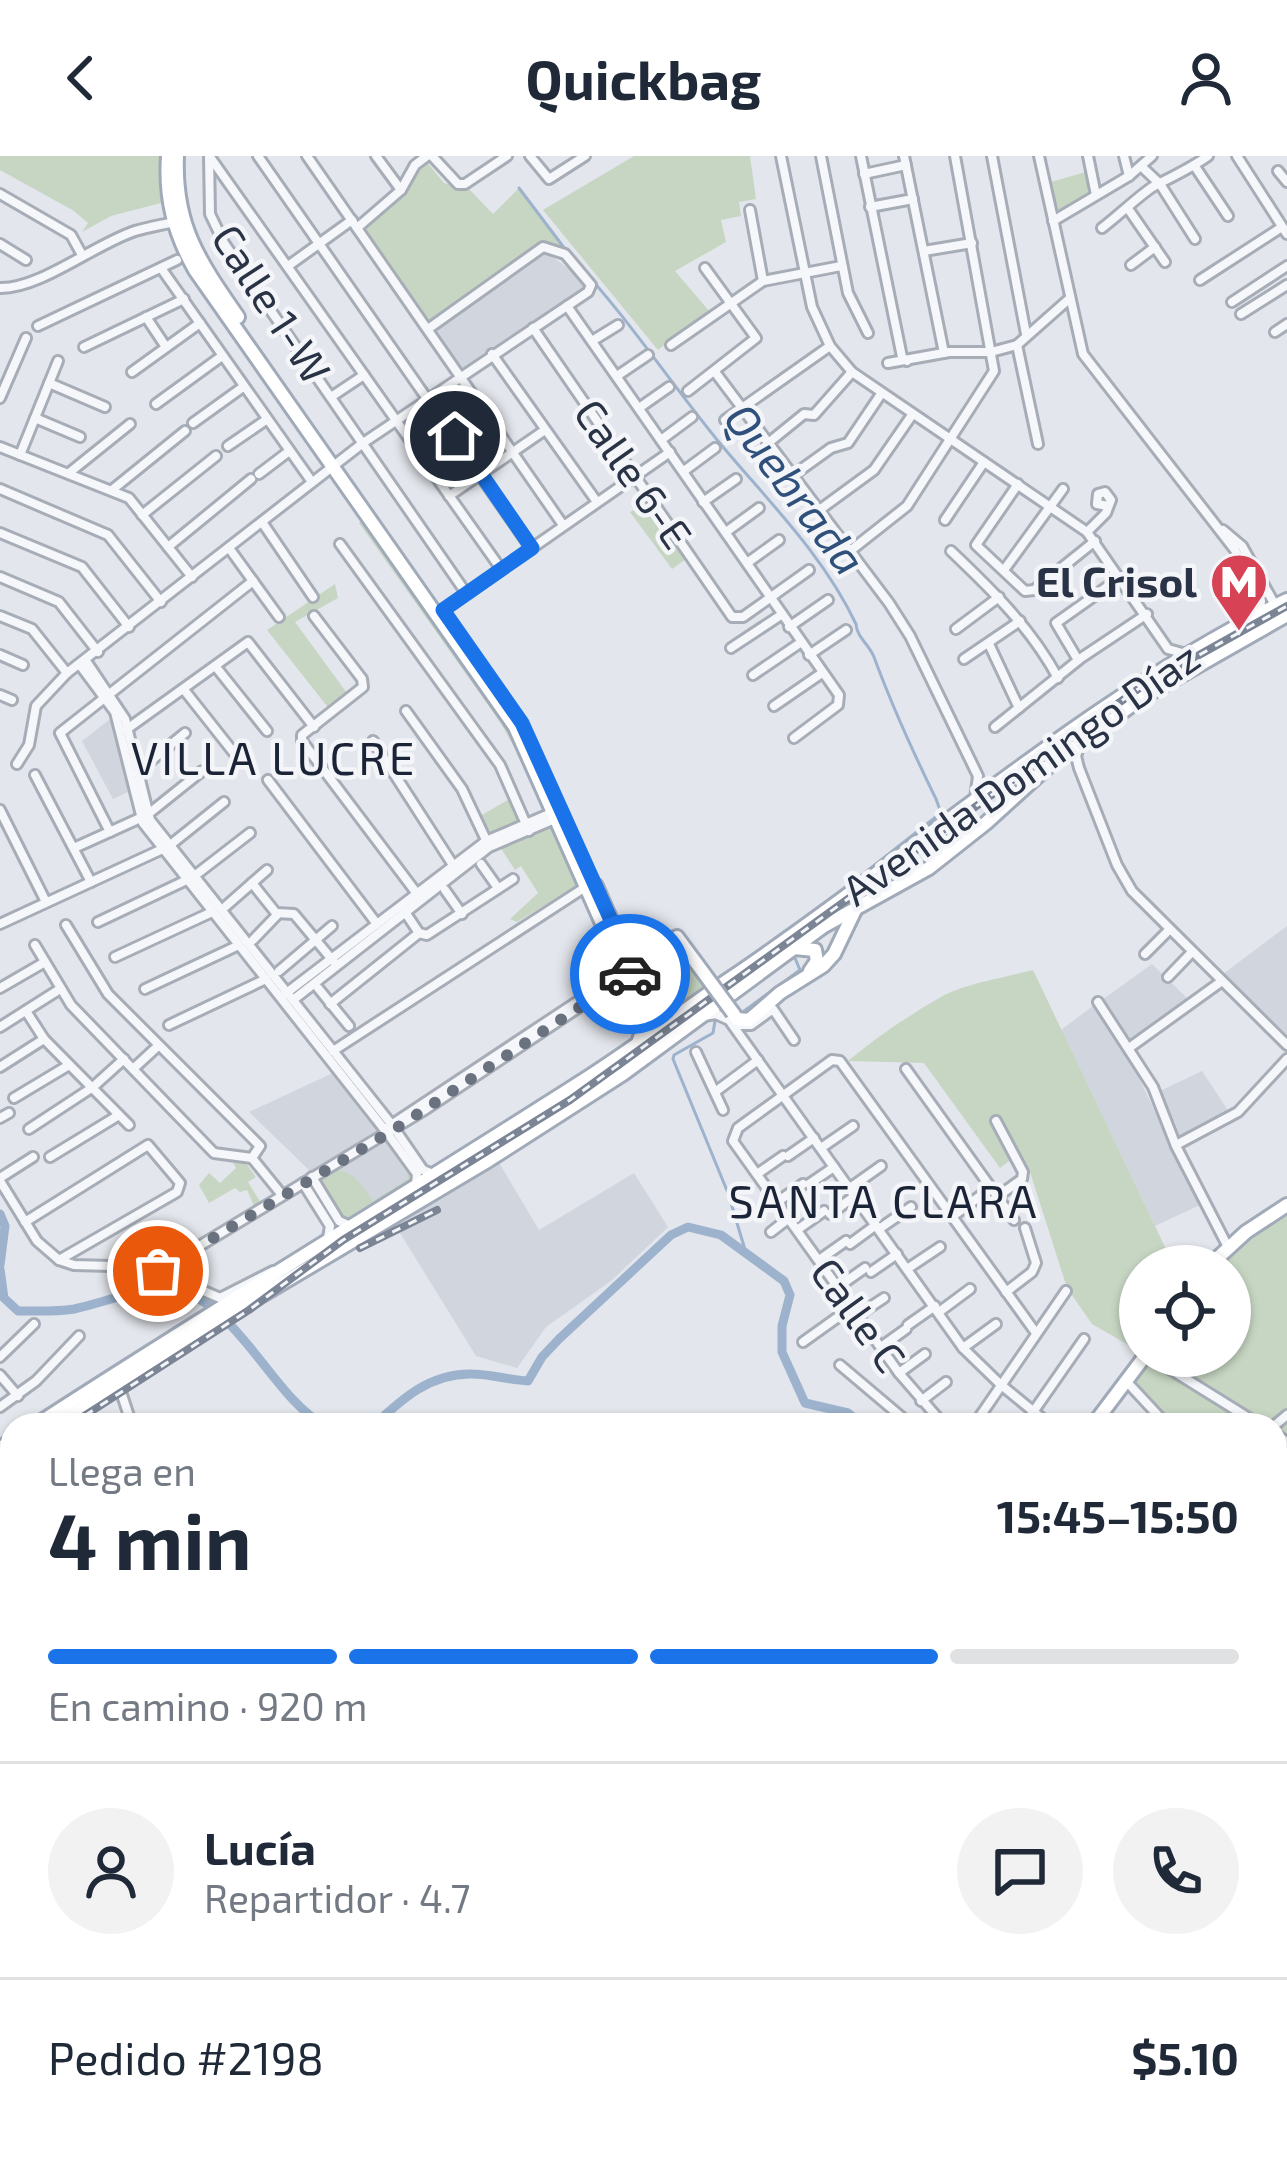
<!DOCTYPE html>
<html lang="es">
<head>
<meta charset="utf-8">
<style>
	body { margin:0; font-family:"Exo 2",sans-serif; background:#f2f2f3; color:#1f2937; height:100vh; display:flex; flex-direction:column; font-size:45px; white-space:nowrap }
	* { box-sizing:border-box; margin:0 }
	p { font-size:39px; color:#747a83 }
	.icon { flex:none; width:66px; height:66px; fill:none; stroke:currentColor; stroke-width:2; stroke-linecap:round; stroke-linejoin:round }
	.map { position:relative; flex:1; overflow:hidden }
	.sheet { position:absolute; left:0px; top:1257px; width:1287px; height:744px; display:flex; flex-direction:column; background:#fff; border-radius:36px 36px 0 0; box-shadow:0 3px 9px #0004 }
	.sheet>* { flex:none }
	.fabs { position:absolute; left:1119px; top:1089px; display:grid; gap:24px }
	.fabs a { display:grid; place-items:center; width:132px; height:132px; border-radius:50%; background:#fff; box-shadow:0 3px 9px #0004; font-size:60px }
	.pin { position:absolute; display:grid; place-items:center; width:102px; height:102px; color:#fff; margin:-51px; border:6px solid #fff; border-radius:50%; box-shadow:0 3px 12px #0007 }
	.courier { position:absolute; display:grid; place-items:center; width:120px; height:120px; margin:-60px; border:9px solid #1a73e8; border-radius:50%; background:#fff; color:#222; box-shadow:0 3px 15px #0007 }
	.summary em { font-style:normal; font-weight:700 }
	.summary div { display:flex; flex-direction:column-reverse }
	.summary { display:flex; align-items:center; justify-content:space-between; height:204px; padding:0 48px }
	h1 { font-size:78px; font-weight:700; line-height:90px }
	.bar { display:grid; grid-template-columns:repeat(4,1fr); gap:18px 12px; align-content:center; height:144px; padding:0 48px }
	.bar i { height:15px; border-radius:9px; background:#e0e1e3 }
	.bar .active { background:#1a73e8 }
	.bar p { grid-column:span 4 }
	.line { display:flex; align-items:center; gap:30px; padding:0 48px; border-top:3px solid #e0e1e3 }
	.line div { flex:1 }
	.round { display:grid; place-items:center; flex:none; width:126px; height:126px; border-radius:63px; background:#f2f2f3 }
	header { display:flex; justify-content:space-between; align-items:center; height:156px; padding:0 48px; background:#fff; font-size:54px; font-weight:700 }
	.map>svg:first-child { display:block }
	.built { fill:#d1d5de }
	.green { fill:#c7d6c3 }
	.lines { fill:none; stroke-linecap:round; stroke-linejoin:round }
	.stream { stroke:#9cb2cd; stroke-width:3 }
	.river { stroke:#9cb2cd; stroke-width:9 }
	.minor-casing { stroke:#a7adb7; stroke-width:14 }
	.major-casing { stroke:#a1aab8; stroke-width:18 }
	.minor { stroke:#f6f7fa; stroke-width:8 }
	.major { stroke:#fff; stroke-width:12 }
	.rail-casing { stroke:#7b8596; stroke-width:8 }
	.rail { stroke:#f3f5f9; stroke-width:3; stroke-dasharray:9; stroke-linecap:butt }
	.major-bridge-casing { stroke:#a1aab8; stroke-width:18; stroke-linecap:butt }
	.major-bridge { stroke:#fff; stroke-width:12 }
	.done { stroke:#6a727f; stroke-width:12; stroke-dasharray:0 21.6 }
	.route { stroke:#1a73e8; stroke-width:15 }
	.labels { text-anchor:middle; stroke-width:9; stroke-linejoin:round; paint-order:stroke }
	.street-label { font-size:42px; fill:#293345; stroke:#f3f5f9 }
	.poi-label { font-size:42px; font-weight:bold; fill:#293345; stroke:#f3f5f9; text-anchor:end }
	.water-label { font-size:45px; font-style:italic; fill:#30507c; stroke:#f3f5f9 }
	.neighbourhood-label { font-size:45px; letter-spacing:3px; fill:#1b2436; stroke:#f3f5f9 }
</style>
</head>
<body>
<header><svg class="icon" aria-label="back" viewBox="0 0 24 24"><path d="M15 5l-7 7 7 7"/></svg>Quickbag<svg class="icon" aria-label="person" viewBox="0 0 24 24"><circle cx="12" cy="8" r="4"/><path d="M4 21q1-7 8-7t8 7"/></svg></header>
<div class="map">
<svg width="1287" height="2001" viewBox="0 0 1287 2001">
	<rect width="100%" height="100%" fill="#e3e6ec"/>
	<g class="built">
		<path d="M547,97L572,115L588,134L461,215L433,173Z"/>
		<path d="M114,560L130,635L113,643L82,585Z"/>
		<path d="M1287,770V880L1223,818Z"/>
		<path d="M1152,808L1188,843L1132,886L1102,844Z"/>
		<path d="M1093,850L1136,916L1200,1049L1155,1070L1061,874Z"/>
		<path d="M1202,915L1229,956L1178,984L1156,937Z"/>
		<path d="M335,916L380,972L311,1016L249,956Z"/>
		<path d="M383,983L392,985L414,1020L374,1050L360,1029L335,1012Z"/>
		<path d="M498,1005L539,1074L634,1017L668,1071L611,1125L546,1171L517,1212L476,1200L400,1077L412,1056Z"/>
		<path d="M0,1747L12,1770V1880L0,1882Z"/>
	</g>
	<g class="green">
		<path d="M0,0H162L161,47L111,60L82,76L88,67L74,55L0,14Z"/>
		<path d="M634,0H750L756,43L739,46L741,60L721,64L726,86L675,115L709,155L658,194L543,54Z"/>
		<path d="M426,5L444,27L467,31L493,58L519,32L563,91L561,95L550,90L428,173L362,78L401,35L413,15Z"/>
		<path d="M1089,15L1093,37L1057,58L1051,26Z"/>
		<path d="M649,346L689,401L672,413L630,356Z"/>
		<path d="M364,362L514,574L582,726L517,766L510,763L538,737L521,710L515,714L480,660L515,640L526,662L544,654L531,621L500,566L359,367Z"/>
		<path d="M335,428L338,442L295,466L352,544L334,559L267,474Z"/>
		<path d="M677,794L710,836L684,851L658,850L642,818Z"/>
		<path d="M1033,814L1174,1110H1140L1137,1194L1092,1168L1067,1132L1030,1016L1022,1017L1014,1001L1000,1012L924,907L848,905C878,880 908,860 941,841C963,828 1007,821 1033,814Z"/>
		<path d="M237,1002L245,1006L256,1021L248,1026L261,1047L254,1050L247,1034L240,1036L235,1032L209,1047L199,1029L209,1017L220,1027L236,1012L233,1007Z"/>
		<path d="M335,1013C355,1016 364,1032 373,1045L408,1023L407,1019L412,1016L414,1020L411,1026L348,1065L341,1064L318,1025Z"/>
		<path d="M1287,1056V1396L1275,1384V1269H1169L1133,1231L1153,1200H1230V1110H1219L1233,1094Z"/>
		<path d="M12,1311V1657L0,1664V1318Z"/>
	</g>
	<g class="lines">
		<g class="stream">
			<path d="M519,32L565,93"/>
			<path d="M575,105C628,162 669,225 718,285C767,344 823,398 856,468C857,482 869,488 874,501C892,550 913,596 936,643L940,654L937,660L829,745"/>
			<path d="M740,858L800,814L795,802"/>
			<path d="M719,864L715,865L713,877L674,899L673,903L728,1037L746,1097"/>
		</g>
		<g class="river">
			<path d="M0,1058L5,1070L0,1109"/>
			<path d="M0,1113L4,1142L18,1155C37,1155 56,1156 74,1153C103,1147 135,1133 165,1133C233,1135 270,1240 324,1269"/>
			<path d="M374,1269C402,1243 430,1217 472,1218C490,1218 509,1224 528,1225L542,1201L559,1183L671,1079L688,1071L721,1079L784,1125L790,1139L782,1170V1196L805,1247L848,1257L863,1269"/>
			<path d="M1085,1989L1097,2001"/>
		</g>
		<defs>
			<g id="minor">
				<path d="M209,0L210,58L224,87L466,437"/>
				<path d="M258,0L531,392"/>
				<path d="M307,0L563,369"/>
				<path d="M376,0L401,34"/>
				<path d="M432,0L458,28H465L507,0"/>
				<path d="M530,0L549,23L585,0"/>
				<path d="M781,0L812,151L830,190L852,216L1087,376L1168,493L1186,498"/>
				<path d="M821,0L848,137L868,177"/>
				<path d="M861,0L902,201L907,205"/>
				<path d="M904,0L944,197"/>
				<path d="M992,0L1026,178"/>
				<path d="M1039,0L1083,198L1235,394L1261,445L1260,457"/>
				<path d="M1088,0L1096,39"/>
				<path d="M1124,0L1129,20"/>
				<path d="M1237,0L1287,78"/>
				<path d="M210,1L501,413"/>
				<path d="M1194,9L1228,60"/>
				<path d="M1142,11L1160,28L1195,83"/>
				<path d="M1278,15L1287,26"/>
				<path d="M864,18L906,9"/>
				<path d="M0,38L71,79L82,99"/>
				<path d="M870,51L913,43"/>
				<path d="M750,54L763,125"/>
				<path d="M1129,54L1165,106"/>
				<path d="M1053,65L1129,20L1152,0"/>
				<path d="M357,72L401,34L415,9L427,0"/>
				<path d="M1102,72C1117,61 1145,34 1156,29C1174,20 1191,12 1208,0"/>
				<path d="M0,88L26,104"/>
				<path d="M924,95L972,87"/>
				<path d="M1131,109L1155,91"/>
				<path d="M288,110L352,64"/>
				<path d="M161,112L312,326"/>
				<path d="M1200,124L1282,71"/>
				<path d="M0,132C40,133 95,88 135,75C148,71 161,69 174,66"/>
				<path d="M1232,146L1287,110"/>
				<path d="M567,150L839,539L838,549L794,582"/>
				<path d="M1241,158L1287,129"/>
				<path d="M146,161L166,191"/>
				<path d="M38,170L177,104"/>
				<path d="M533,172L732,461H743L809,414"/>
				<path d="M1275,176L1287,168"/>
				<path d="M592,185L618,169"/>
				<path d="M671,189L763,125L841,110"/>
				<path d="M1017,189L1038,288"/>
				<path d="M84,191L184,143"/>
				<path d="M492,198L597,346"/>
				<path d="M888,207L949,196H991L1017,189L1069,143"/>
				<path d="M132,216L200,167"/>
				<path d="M715,216L889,447L910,480L978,620L975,643"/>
				<path d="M617,220L648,199"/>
				<path d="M49,227L105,251"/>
				<path d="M688,235L756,182L705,112"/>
				<path d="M331,241L364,219"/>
				<path d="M0,242L26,182"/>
				<path d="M156,248L222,200"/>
				<path d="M639,252L669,231"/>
				<path d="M35,262L80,281"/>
				<path d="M725,264L830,190"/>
				<path d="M193,267L243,231"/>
				<path d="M661,284L692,261"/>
				<path d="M767,288L804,258L814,259L852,216"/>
				<path d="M228,290L266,264"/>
				<path d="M0,291L129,342L192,421"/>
				<path d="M20,299L58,205"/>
				<path d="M684,315L715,292"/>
				<path d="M69,317L130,268"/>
				<path d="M259,318L288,296"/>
				<path d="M792,320L831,292L848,287L881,238"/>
				<path d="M1018,328L976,389L1025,435L1034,434L1095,385"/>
				<path d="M0,333L108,379L161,446"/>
				<path d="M112,334L185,275"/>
				<path d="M449,340L545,274"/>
				<path d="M703,346L736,323"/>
				<path d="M818,355L874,314L912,259"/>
				<path d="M142,359L216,300"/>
				<path d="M945,364L984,306"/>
				<path d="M262,366L313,441"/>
				<path d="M1223,374L1242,390L1275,449"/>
				<path d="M726,376L759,352"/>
				<path d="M1087,376L1106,357L1111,344L1105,336L1098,338L1097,348L1108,350"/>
				<path d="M0,377L82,411L129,471"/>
				<path d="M340,388L500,609L529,675"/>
				<path d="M168,391L251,323"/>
				<path d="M229,392L279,461"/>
				<path d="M850,395L907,350L994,215L955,0"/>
				<path d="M951,395C992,434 1031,472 1058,522"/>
				<path d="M747,407L779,384"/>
				<path d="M1004,414L1063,333"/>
				<path d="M0,421L59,446L98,496"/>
				<path d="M443,454L670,296"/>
				<path d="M0,460L32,473L67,517"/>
				<path d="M314,460L362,523L363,531L302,579V585L421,743"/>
				<path d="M789,471L828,444"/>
				<path d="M956,473L999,441"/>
				<path d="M989,488L1019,552"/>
				<path d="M731,492L781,459"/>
				<path d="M0,499L23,509"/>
				<path d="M809,499L846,474"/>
				<path d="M964,503L1020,465"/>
				<path d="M1078,504L1056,467L1121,421"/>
				<path d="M86,505L125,563L150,664L392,969L423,1014L433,1018"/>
				<path d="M80,509L115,556L143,667L388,978L417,1018L416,1029"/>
				<path d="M216,511L267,575"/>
				<path d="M753,519L800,487"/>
				<path d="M185,535L234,597"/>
				<path d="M0,539L12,544"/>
				<path d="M774,550L822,517"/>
				<path d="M406,555L462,633L487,686"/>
				<path d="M995,571L1081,502L1147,458"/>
				<path d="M127,573L248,486L314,571"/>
				<path d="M373,585L453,709"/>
				<path d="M1080,589L1076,600L1079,612L1117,709L1132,735L1287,889"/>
				<path d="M17,608L29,589L36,550L67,517L363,287L588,136L591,129L565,98L543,91L428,173"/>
				<path d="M137,616L185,577"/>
				<path d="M35,619L91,726"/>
				<path d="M268,624L377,768"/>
				<path d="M0,654L46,746"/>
				<path d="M110,676L60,577L253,425"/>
				<path d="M74,692L147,659L202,615"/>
				<path d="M481,708L498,732"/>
				<path d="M252,727L276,757L294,758L335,807"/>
				<path d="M445,734L462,758"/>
				<path d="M226,750L267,714"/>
				<path d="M405,756L419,777L427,779L513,723"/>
				<path d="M98,766L193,721L250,677"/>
				<path d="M0,768L169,690L224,646"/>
				<path d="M66,769L108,838L260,990L252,1002"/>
				<path d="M253,784L278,758"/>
				<path d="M35,789L71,849L214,997L252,1002"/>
				<path d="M1145,798L1169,774"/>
				<path d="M115,801L212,756"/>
				<path d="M279,815L332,770"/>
				<path d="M1168,821L1192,796"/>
				<path d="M0,832L45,806"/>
				<path d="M318,832L349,870"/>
				<path d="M145,833L239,789"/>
				<path d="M285,838L486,685L561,653"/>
				<path d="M293,844L489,691L564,659"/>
				<path d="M1098,846L1153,931L1176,990L1228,1091"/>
				<path d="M330,848L419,777"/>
				<path d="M26,855L44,883L129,969"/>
				<path d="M704,860L716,858L729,864L963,1192L1000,1228L1050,1269"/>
				<path d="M169,869L266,823"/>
				<path d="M734,869H751L773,853L794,884"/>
				<path d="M0,871L60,833"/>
				<path d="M1129,892L1222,825"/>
				<path d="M333,895L587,730"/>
				<path d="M696,896L723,954"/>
				<path d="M0,911L44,883"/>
				<path d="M133,913L158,890"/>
				<path d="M906,913L1014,1064"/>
				<path d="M715,936L758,904"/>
				<path d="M14,942L69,909"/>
				<path d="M0,962L9,957"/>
				<path d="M996,965L1023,1016L1022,1023L997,1041"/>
				<path d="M388,971L625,814"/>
				<path d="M29,973L93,931L124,903"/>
				<path d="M1176,989L1238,956L1287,903"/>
				<path d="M821,992L853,970"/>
				<path d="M788,1000L814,982"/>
				<path d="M50,1001L119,959"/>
				<path d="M252,1002L282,1039"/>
				<path d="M757,1018L783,1000"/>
				<path d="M312,1021L339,1065L348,1069"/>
				<path d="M0,1022L33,1001"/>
				<path d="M0,1025L37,1085L59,1104L74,1109L148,1111L220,1142L273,1115"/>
				<path d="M303,1027L330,1070L328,1082"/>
				<path d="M809,1028L834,1011"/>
				<path d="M850,1032L881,1010"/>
				<path d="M777,1046L803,1028"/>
				<path d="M830,1058L855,1040"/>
				<path d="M953,1060L991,1032"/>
				<path d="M25,1066L148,989L180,1027L177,1036L59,1104"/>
				<path d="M879,1073L911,1051"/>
				<path d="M797,1074L824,1055"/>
				<path d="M771,1076L789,1062"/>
				<path d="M850,1088L876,1069"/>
				<path d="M819,1104L846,1085"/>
				<path d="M907,1113L940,1091"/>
				<path d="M158,1115L426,953L626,820L676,782"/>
				<path d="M871,1116L897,1098"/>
				<path d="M838,1131L865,1112"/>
				<path d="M1006,1136L1032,1116L1036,1107L1025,1072"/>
				<path d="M939,1156L970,1133"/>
				<path d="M858,1159L884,1142"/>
				<path d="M908,1169L935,1150"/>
				<path d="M803,1186L852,1151"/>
				<path d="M881,1191L906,1173"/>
				<path d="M963,1192L996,1168"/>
				<path d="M1149,1200L1260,1269"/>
				<path d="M0,1201L34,1168"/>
				<path d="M840,1209L911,1269"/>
				<path d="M899,1217L925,1198"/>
				<path d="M0,1219L18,1240"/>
				<path d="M1127,1226L1167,1269"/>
				<path d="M119,1230L132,1269"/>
				<path d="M921,1245L946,1226"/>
				<path d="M0,1251L36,1225L79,1180"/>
				<path d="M944,1269L899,1217L733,985L738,972L832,904L840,905L1036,1177"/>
				<path d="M974,1269L1066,1135"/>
				<path d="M1024,1269L1084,1183"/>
				<path d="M1275,1269L1287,1259"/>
				<path d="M1275,1278L1287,1286"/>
				<path d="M1275,1392L1287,1406"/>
				<path d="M1275,1511L1287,1522"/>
				<path d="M1275,1553L1287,1564"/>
				<path d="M1275,1639L1287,1626"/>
				<path d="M0,1671L12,1665"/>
				<path d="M1275,1679L1287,1689"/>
				<path d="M1275,1727L1277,1724"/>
				<path d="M1275,1783L1287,1769"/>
				<path d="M1275,1807L1287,1809"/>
				<path d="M1275,1949L1287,1951"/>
				<path d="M227,1989L245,2001"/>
				<path d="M354,1989L372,2001"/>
				<path d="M413,1989L432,2001"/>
				<path d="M488,1989L506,2001"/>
				<path d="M656,1989L675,2001"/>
				<path d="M738,1989L757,2001"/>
				<path d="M820,1989L836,2001"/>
				<path d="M981,1989L992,2001"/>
				<path d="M1039,1989L1049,2001"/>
				<path d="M1265,1989L1287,1992"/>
				<path d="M1144,1995L1150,2001"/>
				<path d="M278,2001L286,1989"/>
				<path d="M386,2001L394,1989"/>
				<path d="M482,2001L489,1990"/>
				<path d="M591,2001L599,1989"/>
				<path d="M1200,2001L1202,1989"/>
				<path d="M1245,2001L1247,1989"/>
			</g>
			<g id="major">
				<path d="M168,0C165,42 174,77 195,114L515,571L641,855L644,871L639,884"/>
				<path d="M177,0C174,70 200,106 238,161"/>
				<path d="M948,669L938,677L939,688L947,689L958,683"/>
				<path d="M596,730L645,842L657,852L678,855"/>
				<path d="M677,781L697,808"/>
				<path d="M794,792L815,794L817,805L810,815"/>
				<path d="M733,857L737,863L749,864L780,837L823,810L834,798L856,752"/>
				<path d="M1209,1110L1246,1076L1287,1049"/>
				<path d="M36,1269C219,1150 406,1038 590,920C638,889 684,854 731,822C915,698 1087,542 1287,444"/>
				<path d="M57,1269L237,1154L489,1004L623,918L824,770L929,712L986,667L1052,607L1143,541L1287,459"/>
				<path d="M1093,1269L1145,1200"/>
				<path d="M0,1292L12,1285"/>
				<path d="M0,1306L12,1298"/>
				<path d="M1275,1846L1287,1848"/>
				<path d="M903,1989L921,2001"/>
				<path d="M103,2001L118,1989"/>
				<path d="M841,2001L863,1989"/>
				<path d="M954,2001L968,1989"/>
			</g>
		</defs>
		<use href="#minor" class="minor-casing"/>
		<use href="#major" class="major-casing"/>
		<use href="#minor" class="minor"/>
		<use href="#major" class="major"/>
		<defs>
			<g id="rail">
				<path d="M360,1092L437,1054"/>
				<path d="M70,1269L249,1154L343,1084L570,944L1138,533L1287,450"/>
				<path d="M0,1321L12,1313"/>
			</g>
		</defs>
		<use href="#rail" class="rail-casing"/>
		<use href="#rail" class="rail"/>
		<defs>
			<path id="major-bridge" d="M697,808L733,857"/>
		</defs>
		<use href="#major-bridge" class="major-bridge-casing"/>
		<use href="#major-bridge" class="major-bridge"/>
	</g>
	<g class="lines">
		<path class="done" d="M158,1115L395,973L630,818"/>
		<path class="route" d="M455,280L532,392L443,454L522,567L634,815L630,818"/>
	</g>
	<defs>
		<symbol id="metro-pin" viewBox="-11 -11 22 30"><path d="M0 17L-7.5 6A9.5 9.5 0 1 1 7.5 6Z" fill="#d74254" stroke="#f3f5f9"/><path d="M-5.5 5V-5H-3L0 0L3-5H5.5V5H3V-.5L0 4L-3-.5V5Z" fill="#fff"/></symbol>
	</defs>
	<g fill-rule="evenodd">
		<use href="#metro-pin" x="1206" y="393" width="66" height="90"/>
	</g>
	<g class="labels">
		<g class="street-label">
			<text transform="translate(271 148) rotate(57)" y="15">Calle 1-W</text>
			<text transform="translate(633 318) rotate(55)" y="15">Calle 6-E</text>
			<text transform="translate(1021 618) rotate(-35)" y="15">Avenida Domingo Díaz</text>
			<text transform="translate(858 1159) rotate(54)" y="15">Calle C</text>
		</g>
		<g class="poi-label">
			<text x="1197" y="441">El Crisol</text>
		</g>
		<g class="water-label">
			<text transform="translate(795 333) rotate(53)" y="16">Quebrada</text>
		</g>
		<g class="neighbourhood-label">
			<text x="274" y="619">VILLA LUCRE</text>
			<text x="884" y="1062">SANTA CLARA</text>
		</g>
	</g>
</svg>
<div class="fabs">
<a><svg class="icon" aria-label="locate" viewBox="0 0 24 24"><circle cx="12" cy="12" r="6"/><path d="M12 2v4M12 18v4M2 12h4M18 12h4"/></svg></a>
</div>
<div class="pin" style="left:158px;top:1115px;background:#ea580c"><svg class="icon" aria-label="bag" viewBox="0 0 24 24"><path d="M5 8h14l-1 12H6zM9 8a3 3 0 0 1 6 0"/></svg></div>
<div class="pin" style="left:455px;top:280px;background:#1f2937"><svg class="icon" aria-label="home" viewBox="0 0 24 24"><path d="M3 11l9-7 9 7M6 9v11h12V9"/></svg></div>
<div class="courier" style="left:630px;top:818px"><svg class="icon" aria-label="car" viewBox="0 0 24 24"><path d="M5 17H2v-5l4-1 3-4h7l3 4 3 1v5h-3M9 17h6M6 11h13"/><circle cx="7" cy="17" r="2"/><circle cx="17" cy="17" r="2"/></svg></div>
<section class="sheet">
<div class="summary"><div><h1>4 min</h1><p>Llega en</p></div><em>15:45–15:50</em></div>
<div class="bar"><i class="active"></i><i class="active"></i><i class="active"></i><i></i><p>En camino · 920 m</p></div>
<div class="line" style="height:216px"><a class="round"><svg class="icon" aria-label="person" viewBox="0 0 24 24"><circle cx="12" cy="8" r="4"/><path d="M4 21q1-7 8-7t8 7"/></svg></a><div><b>Lucía</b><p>Repartidor · 4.7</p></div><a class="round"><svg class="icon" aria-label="chat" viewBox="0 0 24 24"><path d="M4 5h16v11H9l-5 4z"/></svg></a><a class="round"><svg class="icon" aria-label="phone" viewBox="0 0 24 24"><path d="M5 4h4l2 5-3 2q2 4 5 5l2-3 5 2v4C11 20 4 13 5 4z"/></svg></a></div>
<div class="line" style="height:156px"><div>Pedido #2198</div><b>$5.10</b></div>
</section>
</div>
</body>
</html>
